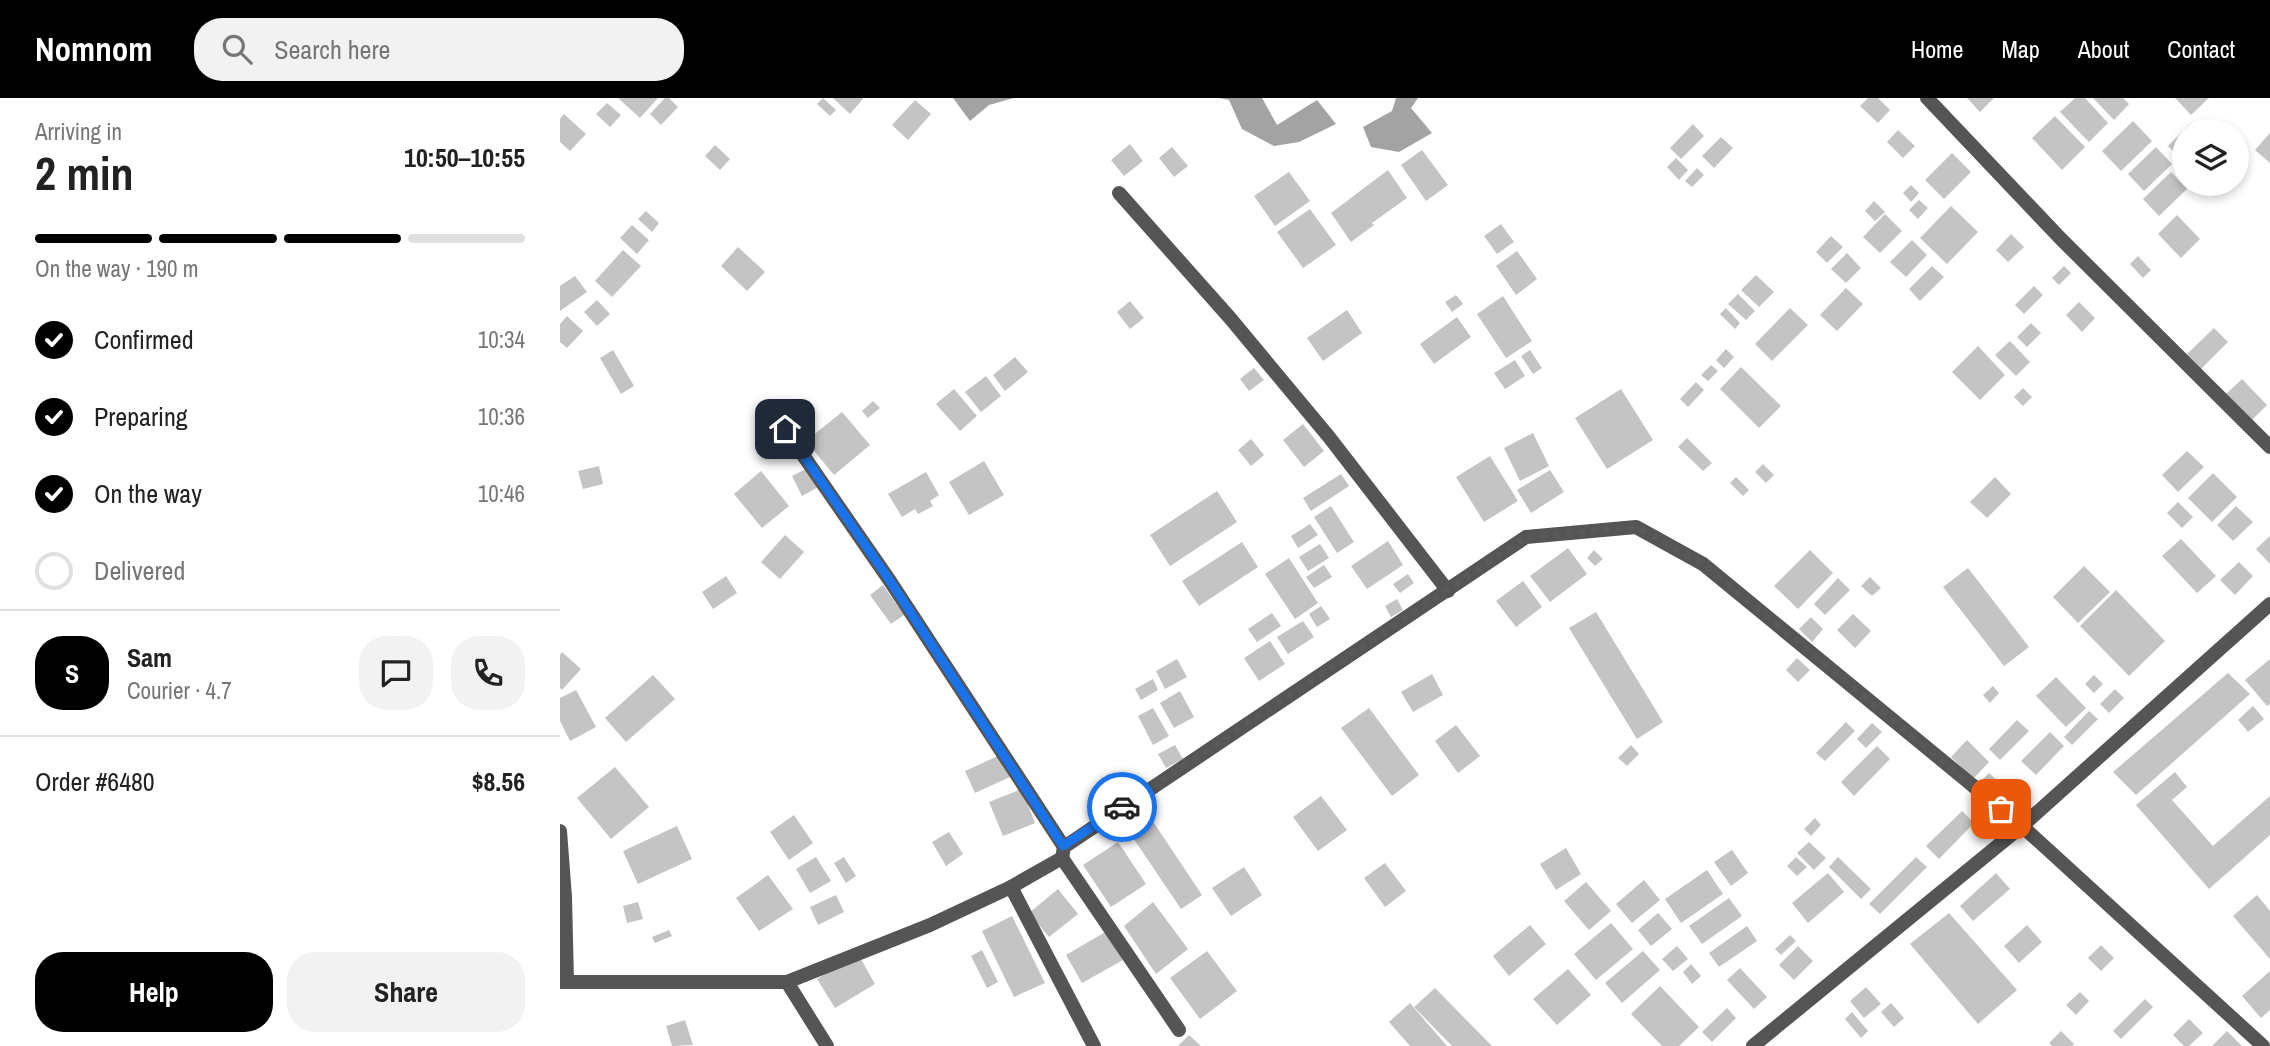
<!DOCTYPE html>
<html lang="en">
<head>
<meta charset="utf-8">
<style>
	body { margin:0; font-family:"Archivo Narrow",sans-serif; background:#f2f2f2; color:#222; height:100vh; display:flex; flex-direction:column; font-size:26px; white-space:nowrap }
	* { box-sizing:border-box; margin:0 }
	p { font-size:23px; color:#767676 }
	.icon { flex:none; width:38px; height:38px; fill:none; stroke:currentColor; stroke-width:2; stroke-linecap:round; stroke-linejoin:round }
	.map { position:relative; flex:1; overflow:hidden }
	.panel { display:flex; flex-direction:column; background:#fff; width:560px }
	.panel>* { flex:none }
	.fabs { position:absolute; left:1612px; top:21px; display:grid; gap:14px }
	.fabs a { display:grid; place-items:center; width:77px; height:77px; border-radius:50%; background:#fff; box-shadow:0 4px 10px #0003; font-size:35px }
	.pin { position:absolute; display:grid; place-items:center; width:60px; height:60px; color:#fff; margin:-30px; border-radius:14px; box-shadow:0 4px 10px #0006 }
	.courier { position:absolute; display:grid; place-items:center; width:70px; height:70px; margin:-35px; border:5px solid #1a73e8; border-radius:50%; background:#fff; color:#222; box-shadow:0 2px 9px #0007 }
	.overview em { font-style:normal; font-weight:700 }
	.overview div { display:flex; flex-direction:column-reverse }
	.overview { display:flex; align-items:center; justify-content:space-between; height:119px; padding:0 35px }
	h1 { font-size:46px; font-weight:700; line-height:52px }
	.bar { display:grid; grid-template-columns:repeat(4,1fr); gap:10px 7px; align-content:center; height:84px; padding:0 35px }
	.bar i { height:9px; border-radius:5px; background:#e0e0e0 }
	.bar .active { background:#000 }
	.bar p { grid-column:span 4 }
	.line { display:flex; align-items:center; gap:18px; padding:0 35px; border-top:2px solid #e0e0e0 }
	.line div { flex:1 }
	.round { display:grid; place-items:center; flex:none; width:74px; height:74px; border-radius:28px; background:#f2f2f2 }
	ol { padding:0 35px; list-style:none }
	li { display:flex; align-items:center; gap:21px; height:77px }
	li p { margin-inline-start:auto }
	li .icon { padding:7px; border-radius:50%; background:#000; color:#fff; stroke-width:4 }
	li:last-child { color:#767676 }
	li i { width:38px; height:38px; border:4px solid #e0e0e0; border-radius:50% }
	.primary-button { display:flex; gap:14px; margin-top:auto; padding:14px 35px }
	.primary-button a { flex:1; height:80px; border-radius:28px; background:#000; color:#fff; font-size:28px; font-weight:700; line-height:80px; text-align:center }
	.primary-button a+a { background:#f2f2f2; color:#222 }
	header { display:flex; align-items:center; gap:42px; box-sizing:border-box; height:98px; padding:0 35px; background:#000; color:#fff }
	header strong { font-size:33px }
	nav { display:flex; gap:38px; margin-inline-start:auto; font-size:24px }
	.search { width:490px; height:63px; background:#f2f2f2; display:flex; align-items:center; gap:18px; box-sizing:border-box; padding:0 24px; border-radius:28px; color:#767676; font-size:26px }
	main { display:flex; flex:1; min-height:0 }
	.map>svg:first-child { display:block }
	.water { fill:#a3a3a3 }
	.building { fill:#c4c4c4 }
	.lines { fill:none; stroke-linecap:round; stroke-linejoin:round }
	.minor { stroke:#555; stroke-width:14 }
	.done { stroke:#595959; stroke-width:7; stroke-dasharray:0 12.6 }
	.route { stroke:#1a73e8; stroke-width:9 }
</style>
</head>
<body>
<header>
<strong>Nomnom</strong>
<div class="search"><svg class="icon" aria-label="search" viewBox="0 0 24 24"><circle cx="10" cy="10" r="6"/><path d="M15 15l6 6"/></svg>Search here</div>
<nav><a>Home</a><a>Map</a><a>About</a><a>Contact</a></nav>
</header>
<main>
<section class="panel">
<div class="overview"><div><h1>2 min</h1><p>Arriving in</p></div><em>10:50–10:55</em></div>
<div class="bar"><i class="active"></i><i class="active"></i><i class="active"></i><i></i><p>On the way · 190 m</p></div>
<ol>
<li><svg class="icon" aria-label="check" viewBox="0 0 24 24"><path d="M5 12l5 5 9-10"/></svg>Confirmed<p>10:34</p></li>
<li><svg class="icon" aria-label="check" viewBox="0 0 24 24"><path d="M5 12l5 5 9-10"/></svg>Preparing<p>10:36</p></li>
<li><svg class="icon" aria-label="check" viewBox="0 0 24 24"><path d="M5 12l5 5 9-10"/></svg>On the way<p>10:46</p></li>
<li><i></i>Delivered</li>
</ol>
<div class="line" style="height:126px"><b class="round" style="background:#000;color:#fff">S</b><div><b>Sam</b><p>Courier · 4.7</p></div><a class="round"><svg class="icon" aria-label="chat" viewBox="0 0 24 24"><path d="M4 5h16v11H9l-5 4z"/></svg></a><a class="round"><svg class="icon" aria-label="phone" viewBox="0 0 24 24"><path d="M5 4h4l2 5-3 2q2 4 5 5l2-3 5 2v4C11 20 4 13 5 4z"/></svg></a></div>
<div class="line" style="height:91px"><div>Order #6480</div><b>$8.56</b></div>
<div class="primary-button"><a>Help</a><a>Share</a></div>
</section>
<div class="map">
<svg width="1710" height="948" viewBox="0 0 1710 948">
	<rect width="100%" height="100%" fill="#fff"/>
	<g class="water">
		<path d="M393,0H454L429,7L410,23Z"/>
		<path d="M659,0H702L717,27L757,2L776,26L739,44L714,48L682,31L669,2Z"/>
		<path d="M836,0H858L851,10L872,35L839,54L811,49L803,29L832,13Z"/>
	</g>
	<g class="building">
		<path d="M58,0H98L80,20Z"/>
		<path d="M105,0H109L118,9L101,27L90,16Z"/>
		<path d="M263,0L276,12L270,18L257,6Z"/>
		<path d="M273,0H302L303,1L290,16Z"/>
		<path d="M1308,0H1318L1330,12L1318,25L1300,8Z"/>
		<path d="M1407,0H1434L1420,14Z"/>
		<path d="M1515,0H1525L1548,25L1529,44L1500,14Z"/>
		<path d="M1533,0H1563L1569,6L1554,22Z"/>
		<path d="M1615,0H1649L1631,17Z"/>
		<path d="M355,2L371,16L348,42L332,27Z"/>
		<path d="M47,5L61,17L50,29L36,16Z"/>
		<path d="M4,16L26,36L10,53L0,44V21Z"/>
		<path d="M1495,18L1525,49L1502,72L1472,40Z"/>
		<path d="M1573,23L1592,43L1561,73L1542,53Z"/>
		<path d="M1133,26L1144,38L1121,61L1110,50Z"/>
		<path d="M1629,27L1634,33H1624V64L1608,48Z"/>
		<path d="M1338,32L1355,48L1343,60L1327,44Z"/>
		<path d="M1710,35V65L1695,52Z"/>
		<path d="M1161,39L1173,50L1154,70L1142,58Z"/>
		<path d="M570,46L583,63L564,78L551,62Z"/>
		<path d="M155,47L170,61L160,72L145,58Z"/>
		<path d="M612,49L628,68L614,79L599,60Z"/>
		<path d="M1596,49L1612,66L1584,93L1568,76Z"/>
		<path d="M862,52L888,87L866,103L841,67Z"/>
		<path d="M1392,55L1411,74L1384,101L1365,82Z"/>
		<path d="M1116,60L1128,72L1119,82L1107,69Z"/>
		<path d="M1137,70L1144,77L1132,89L1125,83Z"/>
		<path d="M828,72L847,100L812,125L814,127L791,144L771,115Z"/>
		<path d="M729,74L750,103L715,128L694,98Z"/>
		<path d="M1611,74L1627,91L1599,118L1583,101Z"/>
		<path d="M1351,87L1359,95L1351,104L1343,95Z"/>
		<path d="M1359,102L1368,110L1358,121L1349,112Z"/>
		<path d="M1314,103L1325,114L1315,123L1305,113Z"/>
		<path d="M1391,108L1418,134L1387,166L1360,140Z"/>
		<path d="M750,111L776,147L743,170L717,134Z"/>
		<path d="M86,113L99,125L92,134L78,121Z"/>
		<path d="M1325,116L1342,133L1320,155L1303,139Z"/>
		<path d="M1617,117L1640,141L1621,160L1598,136Z"/>
		<path d="M941,126L954,144L937,156L924,138Z"/>
		<path d="M72,127L89,142L77,156L60,140Z"/>
		<path d="M1451,136L1464,149L1448,164L1436,152Z"/>
		<path d="M1271,138L1283,149L1267,165L1256,154Z"/>
		<path d="M1352,142L1367,157L1346,179L1330,164Z"/>
		<path d="M178,149L205,174L187,193L161,168Z"/>
		<path d="M63,152L81,168L52,199L35,183Z"/>
		<path d="M957,153L977,181L956,197L936,168Z"/>
		<path d="M1287,155L1301,170L1286,185L1271,171Z"/>
		<path d="M1578,158L1591,172L1583,180L1570,166Z"/>
		<path d="M1372,168L1384,179L1360,203L1349,191Z"/>
		<path d="M1504,168L1511,175L1499,187L1492,180Z"/>
		<path d="M1196,177L1214,194L1199,209L1181,192Z"/>
		<path d="M15,178L27,194L0,213V188Z"/>
		<path d="M1474,188L1483,197L1464,216L1455,207Z"/>
		<path d="M1286,190L1303,206L1277,233L1260,217Z"/>
		<path d="M1178,196L1195,213L1186,222L1168,206Z"/>
		<path d="M896,197L903,206L892,214L885,204Z"/>
		<path d="M943,198L972,243L946,260L917,216Z"/>
		<path d="M37,202L50,216L37,228L24,214Z"/>
		<path d="M570,203L584,220L570,231L557,214Z"/>
		<path d="M1519,204L1535,220L1522,234L1506,217Z"/>
		<path d="M1166,210L1180,225L1175,231L1160,216Z"/>
		<path d="M1230,210L1248,227L1212,263L1195,246Z"/>
		<path d="M787,212L802,235L763,263L747,240Z"/>
		<path d="M7,218L23,233L7,250L0,244V226Z"/>
		<path d="M897,219L911,239L874,266L860,246Z"/>
		<path d="M1471,225L1481,235L1467,249L1457,239Z"/>
		<path d="M1654,230L1668,244L1641,271L1627,256Z"/>
		<path d="M1450,243L1470,264L1456,278L1435,257Z"/>
		<path d="M1418,248L1445,277L1420,302L1392,274Z"/>
		<path d="M1166,251L1174,259L1164,270L1156,262Z"/>
		<path d="M53,252L74,288L61,296L40,260Z"/>
		<path d="M970,252L982,270L973,276L961,258Z"/>
		<path d="M455,259L468,274L445,293L433,277Z"/>
		<path d="M955,262L965,278L945,291L934,275Z"/>
		<path d="M1151,267L1158,273L1148,283L1141,277Z"/>
		<path d="M1181,269L1221,308L1199,330L1160,291Z"/>
		<path d="M694,270L704,282L689,293L680,281Z"/>
		<path d="M426,278L441,298L421,314L405,294Z"/>
		<path d="M1682,281L1707,307L1692,322L1666,296Z"/>
		<path d="M1136,284L1144,292L1128,309L1120,301Z"/>
		<path d="M1463,290L1472,299L1463,308L1454,299Z"/>
		<path d="M394,291L417,318L400,333L376,306Z"/>
		<path d="M1061,291L1093,342L1047,371L1015,320Z"/>
		<path d="M313,303L320,310L308,320L302,313Z"/>
		<path d="M282,314L310,347L274,377L246,343Z"/>
		<path d="M743,326L764,353L744,369L723,342Z"/>
		<path d="M973,335L989,368L960,383L944,350Z"/>
		<path d="M1127,340L1152,365L1143,373L1118,349Z"/>
		<path d="M691,341L704,357L691,368L678,352Z"/>
		<path d="M1627,353L1644,369L1618,394L1602,377Z"/>
		<path d="M930,358L958,403L924,424L896,379Z"/>
		<path d="M424,363L444,397L409,417L389,384Z"/>
		<path d="M1203,366L1214,377L1206,385L1195,374Z"/>
		<path d="M39,368L43,386L23,391L18,373Z"/>
		<path d="M248,370L258,389L242,398L232,378Z"/>
		<path d="M990,372L1004,394L971,415L957,392Z"/>
		<path d="M201,373L229,408L202,430L174,396Z"/>
		<path d="M366,374L379,397L370,403L373,408L358,416L355,411L342,419L328,396Z"/>
		<path d="M1653,375L1677,399L1652,424L1628,400Z"/>
		<path d="M781,376L789,388L751,413L743,400Z"/>
		<path d="M1176,379L1189,392L1183,398L1170,385Z"/>
		<path d="M1435,379L1451,396L1427,420L1410,404Z"/>
		<path d="M657,393L677,424L610,468L590,437Z"/>
		<path d="M1618,404L1633,419L1622,430L1607,415Z"/>
		<path d="M771,408L794,444L777,455L754,419Z"/>
		<path d="M1676,408L1693,424L1673,443L1657,427Z"/>
		<path d="M750,426L758,437L738,450L731,438Z"/>
		<path d="M225,437L244,454L220,481L201,464Z"/>
		<path d="M1710,438V466L1696,451Z"/>
		<path d="M1621,441L1656,478L1637,495L1602,458Z"/>
		<path d="M828,443L843,467L807,491L791,468Z"/>
		<path d="M682,444L698,469L639,508L622,483Z"/>
		<path d="M760,446L769,460L748,473L739,459Z"/>
		<path d="M1008,450L1027,476L990,504L970,478Z"/>
		<path d="M1034,452L1043,461L1035,468L1027,460Z"/>
		<path d="M1250,452L1273,475L1238,511L1214,488Z"/>
		<path d="M729,460L758,505L735,521L705,476Z"/>
		<path d="M1679,464L1693,478L1675,497L1660,482Z"/>
		<path d="M764,467L772,479L754,490L746,479Z"/>
		<path d="M1524,468L1550,494L1518,525L1493,499Z"/>
		<path d="M1408,470L1469,549L1444,568L1383,489Z"/>
		<path d="M848,476L854,485L840,495L833,486Z"/>
		<path d="M166,478L177,495L153,511L142,494Z"/>
		<path d="M1310,479L1321,490L1312,498L1301,488Z"/>
		<path d="M1278,480L1290,492L1265,517L1254,506Z"/>
		<path d="M963,483L982,509L956,529L936,503Z"/>
		<path d="M323,487L344,517L331,526L310,497Z"/>
		<path d="M1556,492L1605,543L1569,578L1520,528Z"/>
		<path d="M837,501L843,512L831,519L825,508Z"/>
		<path d="M761,508L770,521L757,529L749,516Z"/>
		<path d="M1036,514L1103,624L1077,641L1009,530Z"/>
		<path d="M712,515L721,528L697,544L688,531Z"/>
		<path d="M1293,516L1311,533L1295,550L1277,532Z"/>
		<path d="M1251,519L1263,531L1252,544L1239,531Z"/>
		<path d="M743,523L754,539L728,556L717,539Z"/>
		<path d="M710,543L725,566L699,583L684,560Z"/>
		<path d="M2,554L21,571L2,592L0,590V557Z"/>
		<path d="M1237,560L1250,572L1238,584L1226,572Z"/>
		<path d="M617,561L627,579L605,591L596,573Z"/>
		<path d="M1710,561V606L1707,608L1685,582Z"/>
		<path d="M1668,575L1690,596L1576,697L1553,674Z"/>
		<path d="M872,576L883,597L853,614L841,594Z"/>
		<path d="M93,577L115,601L66,644L45,620Z"/>
		<path d="M1534,577L1543,586L1534,595L1525,586Z"/>
		<path d="M1496,579L1526,610L1506,629L1476,598Z"/>
		<path d="M593,581L598,592L581,602L575,591Z"/>
		<path d="M1433,588L1439,595L1430,605L1423,597Z"/>
		<path d="M1555,591L1564,600L1549,615L1540,606Z"/>
		<path d="M16,592L36,629L10,643L0,623V600Z"/>
		<path d="M620,593L634,619L614,630L600,605Z"/>
		<path d="M1693,608L1704,621L1688,634L1678,622Z"/>
		<path d="M593,610L609,638L593,647L578,618Z"/>
		<path d="M809,610L859,677L832,698L781,630Z"/>
		<path d="M1529,613L1538,621L1512,647L1504,639Z"/>
		<path d="M1457,622L1469,633L1440,662L1429,651Z"/>
		<path d="M1286,624L1295,633L1265,663L1256,655Z"/>
		<path d="M1312,625L1322,634L1306,650L1297,641Z"/>
		<path d="M896,627L920,658L898,675L875,643Z"/>
		<path d="M1490,634L1504,648L1476,677L1461,663Z"/>
		<path d="M1407,642L1429,664L1413,681L1391,659Z"/>
		<path d="M615,647L623,661L606,670L598,656Z"/>
		<path d="M1071,647L1079,656L1067,668L1058,660Z"/>
		<path d="M1317,648L1330,661L1294,698L1281,684Z"/>
		<path d="M440,657L450,679L415,695L405,673Z"/>
		<path d="M55,669L89,709L51,741L17,700Z"/>
		<path d="M1615,674L1627,689L1612,702L1653,748L1710,698V737L1649,791L1576,707Z"/>
		<path d="M1429,675L1445,690L1435,700L1419,685Z"/>
		<path d="M462,691L475,725L443,738L429,704Z"/>
		<path d="M761,698L787,732L758,753L733,719Z"/>
		<path d="M584,710L642,797L621,811L563,725Z"/>
		<path d="M1402,713L1414,725L1379,761L1366,748Z"/>
		<path d="M234,717L253,745L229,762L210,734Z"/>
		<path d="M1255,720L1261,727L1251,738L1244,731Z"/>
		<path d="M117,728L132,761L78,786L63,753Z"/>
		<path d="M389,734L403,756L386,768L372,744Z"/>
		<path d="M558,744L586,786L551,809L523,767Z"/>
		<path d="M1249,744L1266,760L1254,772L1237,755Z"/>
		<path d="M1006,750L1021,776L996,792L980,766Z"/>
		<path d="M1172,752L1188,775L1171,788L1154,764Z"/>
		<path d="M256,759L271,783L250,795L236,771Z"/>
		<path d="M284,759L296,778L286,785L274,765Z"/>
		<path d="M1236,759L1247,769L1237,778L1227,768Z"/>
		<path d="M1278,759L1311,791L1301,801L1269,769Z"/>
		<path d="M1356,759L1367,769L1320,816L1309,806Z"/>
		<path d="M825,765L846,793L825,809L804,780Z"/>
		<path d="M684,769L702,797L671,818L652,790Z"/>
		<path d="M1147,772L1163,796L1121,825L1105,801Z"/>
		<path d="M1268,775L1284,794L1248,825L1232,805Z"/>
		<path d="M1436,775L1450,791L1413,823L1400,808Z"/>
		<path d="M208,777L233,811L199,833L176,800Z"/>
		<path d="M1084,782L1100,802L1072,825L1056,806Z"/>
		<path d="M1026,784L1051,813L1029,832L1004,803Z"/>
		<path d="M498,791L518,816L489,839L469,815Z"/>
		<path d="M276,797L284,814L258,827L250,809Z"/>
		<path d="M1697,797L1710,813V861L1673,818Z"/>
		<path d="M1169,800L1182,818L1142,846L1129,828Z"/>
		<path d="M78,804L83,821L67,825L63,808Z"/>
		<path d="M593,804L628,851L596,876L564,828Z"/>
		<path d="M1098,815L1112,831L1091,848L1078,832Z"/>
		<path d="M1389,815L1457,892L1418,926L1350,846Z"/>
		<path d="M452,818L485,885L454,899L422,833Z"/>
		<path d="M1051,825L1073,851L1036,882L1014,856Z"/>
		<path d="M970,827L986,846L949,878L933,858Z"/>
		<path d="M1467,827L1482,844L1459,865L1444,848Z"/>
		<path d="M1187,828L1197,843L1159,869L1149,855Z"/>
		<path d="M109,832L112,838L95,845L92,839Z"/>
		<path d="M547,833L563,862L522,885L506,857Z"/>
		<path d="M1230,837L1236,843L1221,857L1215,851Z"/>
		<path d="M1541,847L1554,860L1541,873L1528,860Z"/>
		<path d="M1117,848L1128,861L1113,873L1102,861Z"/>
		<path d="M1238,848L1253,863L1234,882L1219,867Z"/>
		<path d="M422,852L438,884L427,890L411,858Z"/>
		<path d="M647,853L677,893L640,921L610,880Z"/>
		<path d="M1083,853L1100,872L1062,905L1045,885Z"/>
		<path d="M298,856L315,886L275,910L257,881Z"/>
		<path d="M1131,866L1141,878L1132,886L1123,874Z"/>
		<path d="M1180,870L1207,899L1194,911L1167,882Z"/>
		<path d="M1008,871L1031,897L997,927L973,901Z"/>
		<path d="M1710,873V912L1701,920L1682,898Z"/>
		<path d="M1100,888L1139,929L1119,948H1102L1071,916Z"/>
		<path d="M1306,889L1321,906L1304,920L1290,903Z"/>
		<path d="M875,890L932,948H892L854,909Z"/>
		<path d="M1520,894L1529,903L1516,917L1506,907Z"/>
		<path d="M1585,901L1593,909L1561,941L1553,933Z"/>
		<path d="M850,905L855,911L887,948H850L829,924Z"/>
		<path d="M1331,905L1344,920L1334,929L1321,914Z"/>
		<path d="M1167,910L1176,920L1152,944L1142,934Z"/>
		<path d="M1292,914L1308,933L1301,940L1285,921Z"/>
		<path d="M1629,921L1643,935L1629,948H1624L1613,937Z"/>
		<path d="M125,922L133,947L112,948L106,928Z"/>
		<path d="M1501,933L1514,946L1512,948H1492L1489,945Z"/>
		<path d="M1667,933L1682,948H1652Z"/>
		<path d="M629,937L641,948H618Z"/>
	</g>
	<g class="lines">
		<g class="minor">
			<path d="M1367,0L1501,141L1710,349"/>
			<path d="M559,95L670,220L769,339L888,493"/>
			<path d="M225,331L330,483L504,749"/>
			<path d="M0,733L5,799L7,884"/>
			<path d="M502,760L619,932"/>
			<path d="M451,789L534,948"/>
			<path d="M0,884H227L370,827L451,789L502,760L504,749L966,439L1076,429L1143,466L1462,728L1703,948"/>
			<path d="M227,884L267,948"/>
			<path d="M1193,948L1462,728L1710,506"/>
		</g>
	</g>
	<g class="lines">
		<path class="done" d="M562,709L966,439L1076,429L1143,466L1441,711"/>
		<path class="route" d="M225,331L330,483L503,748L562,709"/>
	</g>
</svg>
<div class="fabs">
<a><svg class="icon" aria-label="layers" viewBox="0 0 24 24"><path d="M12 4l9 5-9 5-9-5zM3 14l9 5 9-5"/></svg></a>
</div>
<div class="pin" style="left:1441px;top:711px;background:#ea580c"><svg class="icon" aria-label="bag" viewBox="0 0 24 24"><path d="M5 8h14l-1 12H6zM9 8a3 3 0 0 1 6 0"/></svg></div>
<div class="pin" style="left:225px;top:331px;background:#1f2937"><svg class="icon" aria-label="home" viewBox="0 0 24 24"><path d="M3 11l9-7 9 7M6 9v11h12V9"/></svg></div>
<div class="courier" style="left:562px;top:709px"><svg class="icon" aria-label="car" viewBox="0 0 24 24"><path d="M5 17H2v-5l4-1 3-4h7l3 4 3 1v5h-3M9 17h6M6 11h13"/><circle cx="7" cy="17" r="2"/><circle cx="17" cy="17" r="2"/></svg></div>
</div>
</main>
</body>
</html>
